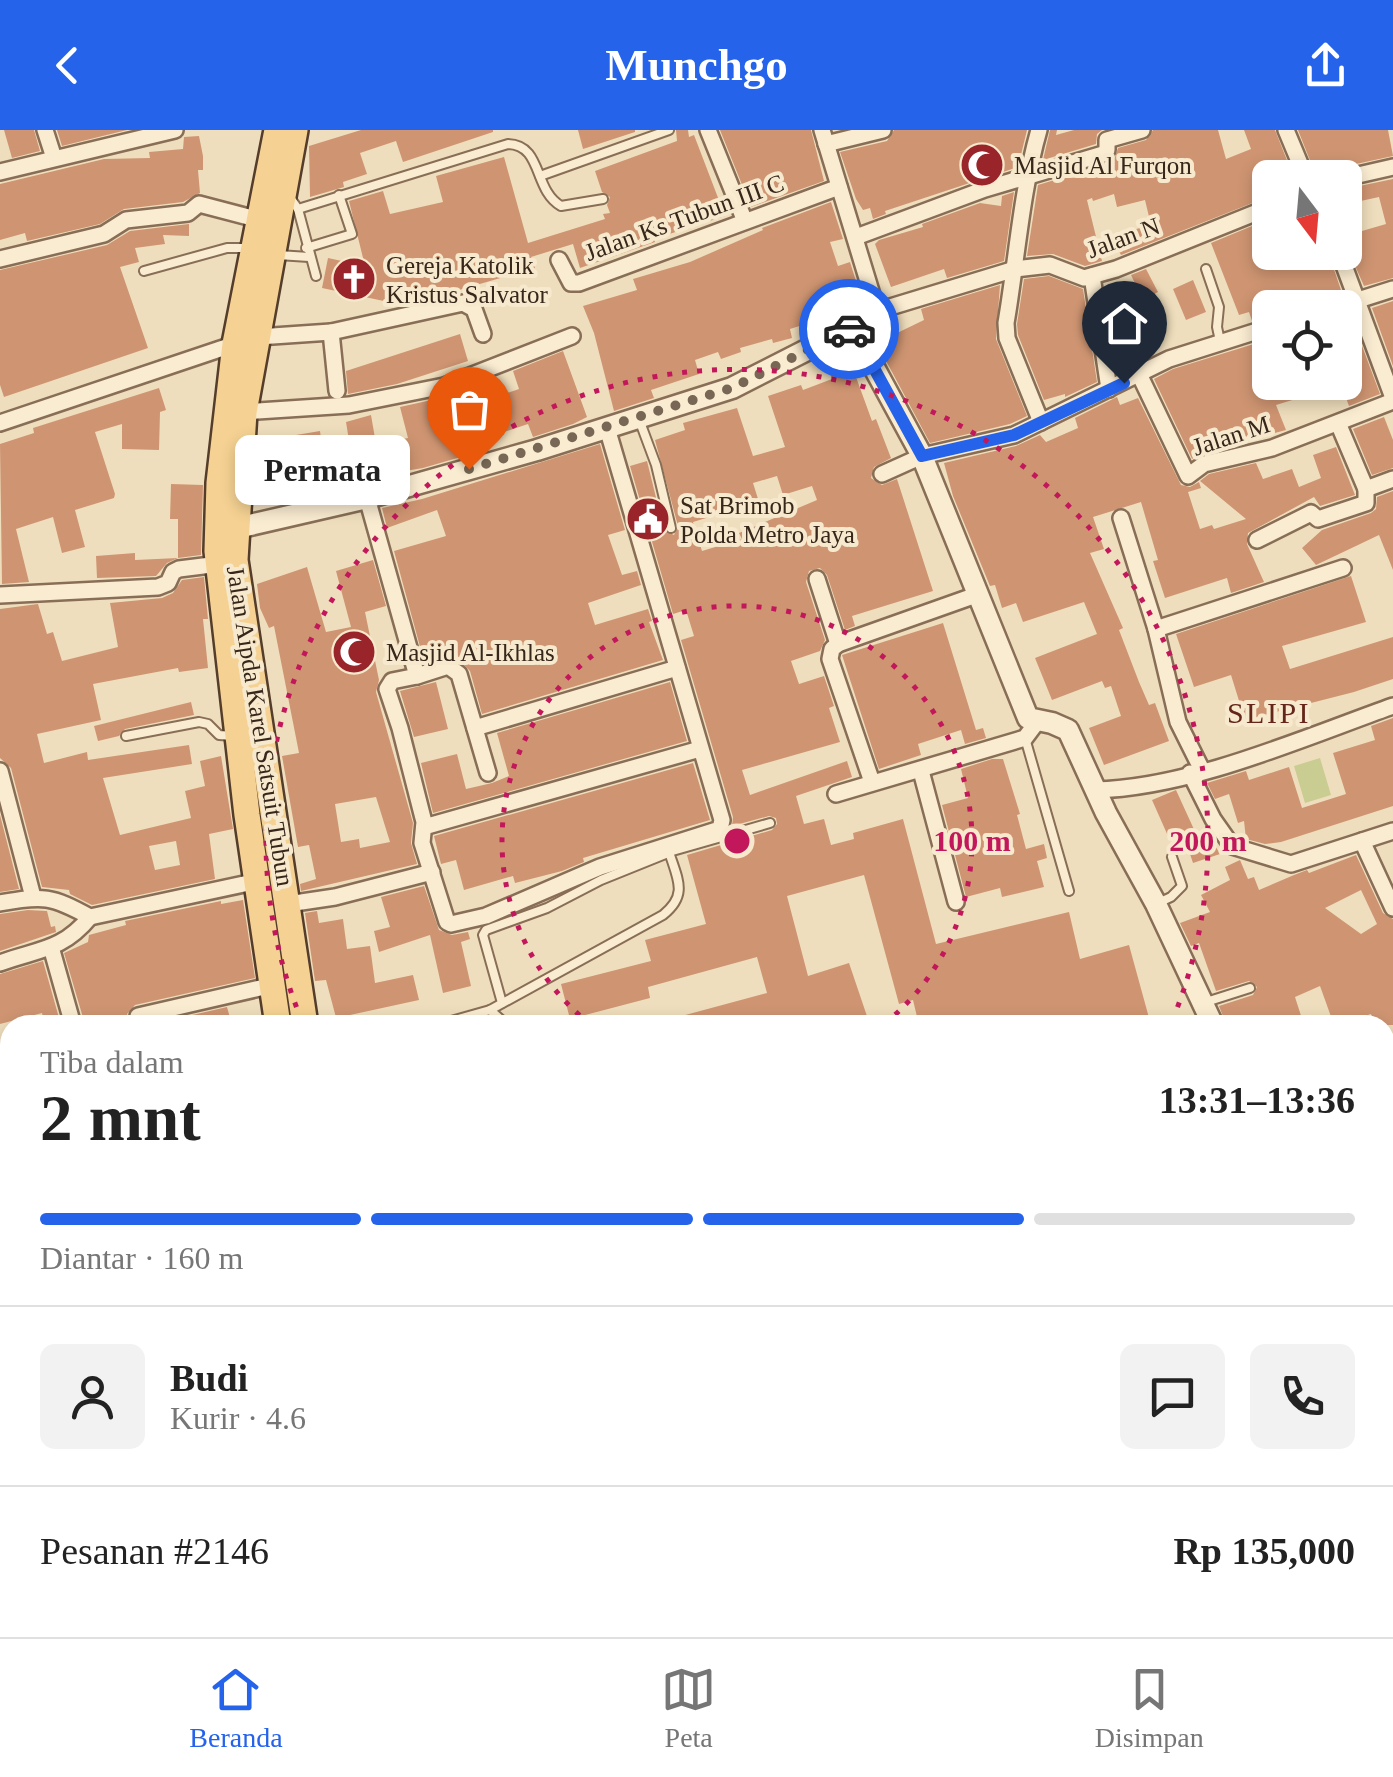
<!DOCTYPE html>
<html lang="id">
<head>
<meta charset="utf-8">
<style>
	body { margin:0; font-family:"Times New Roman",serif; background:#f2f2f2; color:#222; height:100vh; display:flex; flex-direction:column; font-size:38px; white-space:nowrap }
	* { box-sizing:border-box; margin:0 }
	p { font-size:32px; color:#767676 }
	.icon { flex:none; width:55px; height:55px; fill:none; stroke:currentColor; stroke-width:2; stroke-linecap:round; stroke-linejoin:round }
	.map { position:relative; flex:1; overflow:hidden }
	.panel { position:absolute; left:0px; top:885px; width:1395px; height:622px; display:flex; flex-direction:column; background:#fff; border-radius:30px 30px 0 0; box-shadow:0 5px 15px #0003 }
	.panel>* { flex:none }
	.needle { width:65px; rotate:164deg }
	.fabs { position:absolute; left:1252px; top:30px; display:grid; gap:20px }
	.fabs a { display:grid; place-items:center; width:110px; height:110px; border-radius:15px; background:#fff; box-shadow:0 5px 15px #0003; font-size:50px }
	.pin { position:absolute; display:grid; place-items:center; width:85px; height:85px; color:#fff; margin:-102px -42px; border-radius:50% 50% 50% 0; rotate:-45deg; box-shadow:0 0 10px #0007 }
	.pin .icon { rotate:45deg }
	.courier { position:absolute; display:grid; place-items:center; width:100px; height:100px; margin:-50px; border:8px solid #2563eb; border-radius:50%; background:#fff; color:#222; box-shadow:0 2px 12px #0007 }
	.bubble { position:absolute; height:70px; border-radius:15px; background:#fff; box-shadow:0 5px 15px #0003; font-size:32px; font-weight:700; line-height:70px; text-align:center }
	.overview em { font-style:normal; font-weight:700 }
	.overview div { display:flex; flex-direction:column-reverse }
	.overview { display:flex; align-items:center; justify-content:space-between; height:170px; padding:0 40px }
	h1 { font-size:65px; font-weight:700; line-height:75px }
	.bar { display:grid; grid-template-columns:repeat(4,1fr); gap:15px 10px; align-content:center; height:120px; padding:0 40px }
	.bar i { height:12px; border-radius:8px; background:#e0e0e0 }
	.bar .selected { background:#2563eb }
	.bar p { grid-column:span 4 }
	.line { display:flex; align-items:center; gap:25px; padding:0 40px; border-top:2px solid #e0e0e0 }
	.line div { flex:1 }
	.round { display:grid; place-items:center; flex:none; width:105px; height:105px; border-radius:15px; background:#f2f2f2 }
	header { display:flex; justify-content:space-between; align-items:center; height:130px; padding:0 40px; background:#2563eb; color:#fff; font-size:45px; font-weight:700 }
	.tab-bar { display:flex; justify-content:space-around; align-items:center; height:140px; border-top:2px solid #e0e0e0; background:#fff; font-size:28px; color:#767676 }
	.tab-bar a { display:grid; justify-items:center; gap:5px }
	.tab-bar .selected { color:#2563eb }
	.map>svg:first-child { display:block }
	.green { fill:#c9cd91 }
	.building { fill:#cf9572; fill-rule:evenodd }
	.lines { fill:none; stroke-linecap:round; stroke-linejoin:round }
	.service-casing { stroke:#886e56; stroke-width:12 }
	.minor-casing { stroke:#886e56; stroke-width:20 }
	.tertiary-casing { stroke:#886e56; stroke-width:25 }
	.primary-casing { stroke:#553d2b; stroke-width:30 }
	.service { stroke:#faecd1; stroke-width:8 }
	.minor { stroke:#faecd1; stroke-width:15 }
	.tertiary { stroke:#faecd1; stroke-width:20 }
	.primary { stroke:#f5d293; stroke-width:25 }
	.done { stroke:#776754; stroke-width:10; stroke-dasharray:0 18 }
	.route { stroke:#2563eb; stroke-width:12 }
	.ring { fill:none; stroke:#c2185b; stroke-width:5; stroke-dasharray:5 10 }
	.labels { text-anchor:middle; stroke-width:8; stroke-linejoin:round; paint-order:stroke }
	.poi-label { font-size:25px; fill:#37271b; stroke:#f6e9cd; text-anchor:start }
	.street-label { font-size:25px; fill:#37271b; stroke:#f6e9cd }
	.quarter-label { font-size:30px; letter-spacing:2.5px; fill:#652619; stroke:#f6e9cd }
	.centre { fill:#c2185b; stroke:#f6e9cd; stroke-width:5 }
	.ring-label { font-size:30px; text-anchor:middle; font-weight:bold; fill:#c2185b; stroke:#f6e9cd; stroke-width:8; stroke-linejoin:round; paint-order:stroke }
</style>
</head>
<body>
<header><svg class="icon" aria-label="back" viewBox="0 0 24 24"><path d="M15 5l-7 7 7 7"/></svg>Munchgo<svg class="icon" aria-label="share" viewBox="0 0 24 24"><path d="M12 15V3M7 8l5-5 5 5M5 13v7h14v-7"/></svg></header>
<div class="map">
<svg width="1393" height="1507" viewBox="0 0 1393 1507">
	<rect width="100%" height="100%" fill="#efdebd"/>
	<path class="green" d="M1320,628L1331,665L1305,673L1294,636Z"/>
	<g class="building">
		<path d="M4,0H34L40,21L12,28Z"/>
		<path d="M57,0H127L62,16Z"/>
		<path d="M361,0H493V2L403,32L396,11L360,23L367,44L343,52L344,57L310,67L309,16Z"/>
		<path d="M578,0H635V2L583,19Z"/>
		<path d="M676,0H688L689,7L694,5L725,86L654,109L655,112L580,138L573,114L531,127L535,138L421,171L420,168L398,174L322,158L328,128L365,136L349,71L383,61L390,84L443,72L436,46L504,27L528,113L605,89L603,84L610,83L607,75L610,67L602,62L595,41L677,11Z"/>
		<path d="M720,0H811L824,51L751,77Z"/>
		<path d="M894,0H1027L1018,37L885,81L886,84L873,89L870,78L863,80L856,69L840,22L887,11Z"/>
		<path d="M1050,0H1057L1056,5L1074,0H1102L1097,4L1096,14L1043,30Z"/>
		<path d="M1153,0H1218L1226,29L1251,19L1244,0H1275L1294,48H1270V66L1121,125L1111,106L1151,95L1145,70L1117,77L1114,64L1093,71L1092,68L1087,70L1102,131L1085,136L1053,124L1027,126L1038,55L1107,34L1115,27L1118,18L1146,10Z"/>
		<path d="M1298,0H1388L1393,26L1342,37L1334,48H1317Z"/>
		<path d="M199,6L203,26V40H198L200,63L183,72L124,79L100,94L27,111L25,103L0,110V54L104,29L150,28L149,22L183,19L184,7Z"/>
		<path d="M1393,49V148L1364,156L1345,113V59ZM1379,67L1386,94L1362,101L1356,72Z"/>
		<path d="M1014,62L1004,131L947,148L944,139L891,157L875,114L879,110L923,97L922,94L980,73L1001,76L1002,66Z"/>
		<path d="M831,72L843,109L830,112L838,136L850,132L861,167L812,182L815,191L790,199L792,208L773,213L772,209L740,218L741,222L721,229L718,222L695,230L699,244L651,260L654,268L614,281L594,203L583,176L637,160L633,149L690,132L763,100L762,98Z"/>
		<path d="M1269,89L1270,122H1328L1342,163L1325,170L1322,178H1297L1294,167L1269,175L1270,186L1252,191L1249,182L1239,185L1211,113Z"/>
		<path d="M189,94V106L163,105L165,114L135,118L139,132L120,137L148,218L4,267L0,255V140L107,115L130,101Z"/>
		<path d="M1146,139L1158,162L1143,170L1131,145Z"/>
		<path d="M1049,146L1083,159L1097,252L1065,267V264L1044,270L1018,205L1017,194L1024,149Z"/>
		<path d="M1193,150L1206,182L1186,190L1173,159Z"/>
		<path d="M1000,155L996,209L1027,286L1010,294L930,313L869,199L887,190L895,204L924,190L921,179Z"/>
		<path d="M1393,171V236L1372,178Z"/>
		<path d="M1350,184L1380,264L1349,276L1340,252L1358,243L1345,208V186Z"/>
		<path d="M460,204L468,231L397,254L348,264L346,241Z"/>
		<path d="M1270,209V237L1265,229L1262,230L1269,252H1334L1335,257L1276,275L1286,300L1201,323L1192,329L1154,249L1173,239Z"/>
		<path d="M563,221L587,287L573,294L533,307L528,294L468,314L471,324L423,338L405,341L403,332L290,350L286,327L299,325L296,305L320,301L323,322L350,317L346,292L371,285L376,314L408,308L400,277L463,263L480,254L484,271L519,259L513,241Z"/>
		<path d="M852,236L872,291L876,289L891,328L874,337L871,348L882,355L897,349L933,461L852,486L855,496L845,500L827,445L820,438L809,441L806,452L825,510L820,521L791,531L799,554L824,546L834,576L829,578L840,612L742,640L750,665L847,631L852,647L796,666L804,694L824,689L831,715L854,709L853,703L903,689L936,814L1069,782L1080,829L1129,815L1151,895H919L913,870L899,874L864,745L787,766L808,846L849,833L870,895H825V890L806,895H663V891L767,863L757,827L648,857L650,868L570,889L561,854L651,831L645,810L706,794L687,725L772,700L777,694L776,688L769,686L732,696L733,687L681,510L694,506L686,480L673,484L630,336L647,331L664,400L674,405L678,396L655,310L685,300L683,293L737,278L753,326L785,317L768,266L801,255L803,260L832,249L830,244ZM777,346L783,365L812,356L817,370L739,403L742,409L702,421L693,392L759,372L753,353Z"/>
		<path d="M159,258L166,280L160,282L159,320L122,319V294L95,302L115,364L114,368L75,380L85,417L62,423L53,387L16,399L29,452L2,454L0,314L34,303L33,298Z"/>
		<path d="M1117,267L1120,275L1138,268L1181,355L1190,357L1199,352L1201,358L1188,362L1200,399L1212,395L1214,399L1246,389L1200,351L1209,344L1256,333L1263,349L1292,339L1299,357L1321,348L1313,325L1336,317L1355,365L1320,376L1314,367L1248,403L1247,414L1264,452L1231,463L1227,448L1165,468L1153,431L1158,430L1141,372L1093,387L1104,419L1090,423L1123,498L1119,500L1139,552L1149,575L1155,573L1169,611L1104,635L1089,598L1121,586L1111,556L1105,558L1102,551L1052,570L1035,528L1097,504L1084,472L1023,492L1016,473L1002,478L995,455L990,456L953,366L944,333L1016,316L1040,305L1046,312L1078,298L1075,288Z"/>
		<path d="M1384,287L1393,310V338L1372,345L1353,299Z"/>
		<path d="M600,314L625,400L608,405L622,445L637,441L641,455L588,473L595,495L648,479L652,491L649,492L663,530L482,584L470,541L459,530L454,514L422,524L394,421L446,406L437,380L387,398L382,378L422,369Z"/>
		<path d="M171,354L203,355L201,425L178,428V389H170Z"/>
		<path d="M1393,361V440L1379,405L1316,435L1302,418L1322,400L1371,383L1376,379L1377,367Z"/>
		<path d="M135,423V430L178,428L167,433L156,446L97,448L96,426Z"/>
		<path d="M373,430L386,476L365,482L379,550L376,562L413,693L411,713L417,734L301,761L300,754L316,749L309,715L298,717L282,626L299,623L274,496L269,498L260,478L257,454L307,437L326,502L351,497L336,441ZM376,667L390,712L360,718L359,709L341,712L335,674Z"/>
		<path d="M1351,446L1366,492L1282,516L1290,539L1393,507V549L1354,562L1245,590L1231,545L1194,557L1176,504Z"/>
		<path d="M204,447L208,489H203L208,538L179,542L178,538L93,554L101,590L37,604L44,633L87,622L88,630L189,615L192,634L103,648L120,705L191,688L185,661L205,656L200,631L221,626L233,699L209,704L215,749L92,775L70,764L69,760L42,757L11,638L0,628V479L38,474L47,504L53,502L62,531L118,517L110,473L162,468L173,463L182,450ZM176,711L180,735L155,740L149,716Z"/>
		<path d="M943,493L976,600L983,598L986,608L965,614L961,600L918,614L921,625L879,639L842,525Z"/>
		<path d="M436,552L448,599L414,607L400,561Z"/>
		<path d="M670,552L687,611L433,683L421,633L457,624L466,659L492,653L509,646L497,603Z"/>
		<path d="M191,572L194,585L125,599L119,606L98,611L94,596Z"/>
		<path d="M1393,588V676L1281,712L1265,714L1246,709L1244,691L1238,693L1229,664L1215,669L1207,653L1246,641L1249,650L1289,637L1302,678L1346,664L1333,623L1375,610L1371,596Z"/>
		<path d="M992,629H1003L1020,684L1017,685L1026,719L1044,714L1047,728L1037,731L1044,757L1002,767L1000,758L966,767L942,675L968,668L961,639Z"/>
		<path d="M693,633L710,690L583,728L584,732L562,741L515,753L513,746L464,760L456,730L441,734L434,706Z"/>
		<path d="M1176,660L1197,706L1207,702L1220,724L1193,733L1182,700L1168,706L1152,670Z"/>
		<path d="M0,685L19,759L0,762Z"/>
		<path d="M1356,725L1383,783L1393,789V895H1375L1371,884L1346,892L1347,895H1334L1320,856L1295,867L1304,895H1238L1236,890L1226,894L1219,876L1253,865L1257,857L1249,851L1216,861L1199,813L1191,816L1180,793L1210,782L1201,765L1230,750L1225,737L1240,730L1248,749L1254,747L1259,760L1294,745L1307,740L1309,743ZM1361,760L1377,794L1361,804L1325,778Z"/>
		<path d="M424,756L439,800L452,805L468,802L470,809L461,812L471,856L443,863L430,805L379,822L374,801L390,797L381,767Z"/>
		<path d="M243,770L255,848L135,875L127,884L132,895H88L87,890L84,891L64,823L88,812L89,805L126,795L125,791L221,771V774Z"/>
		<path d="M28,780L47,781L51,797L55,796L56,802L0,821V784Z"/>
		<path d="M317,781L319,793L343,789L347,819L370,816L375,853L413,845L419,870L350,885L352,895H338L326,850L315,851L305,783Z"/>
		<path d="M43,831L61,895H45L42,883L0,894V844Z"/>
		<path d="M227,877L232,895H149Z"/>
	</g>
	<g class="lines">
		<defs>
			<g id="service">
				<path d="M540,46L669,0"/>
				<path d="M289,66L298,79L508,14C543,15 533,60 561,76L603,69"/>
				<path d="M298,79L316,146"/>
				<path d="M306,118L352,104L339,65"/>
				<path d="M278,125L309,127"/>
				<path d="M1206,139L1219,177L1217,197L1220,211"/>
				<path d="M144,141L227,118H251"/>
				<path d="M1124,253L1116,216L1129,188"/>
				<path d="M640,292L656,335L671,398"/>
				<path d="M126,606L199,592L208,594L219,605L234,606"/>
				<path d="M1025,608L1069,761"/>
				<path d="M1156,774L1171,767L1182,756L1172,727"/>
				<path d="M502,873L483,805L486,800L547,778L601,750L668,723"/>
				<path d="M1203,873L1250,858"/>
				<path d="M490,880L507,895"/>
				<path d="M437,895L490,880L663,785C688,765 678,750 669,722L770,693"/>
				<path d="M783,1498L785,1507"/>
			</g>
			<g id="minor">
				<path d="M45,0L54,28"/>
				<path d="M708,0L744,89"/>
				<path d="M822,0L877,181L852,197"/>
				<path d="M1039,0C1021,63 1017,129 1006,193L1007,208L1041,292"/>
				<path d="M1286,0L1306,48"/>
				<path d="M826,14L883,0"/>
				<path d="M0,42L175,0"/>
				<path d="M1345,48L1393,37"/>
				<path d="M856,107L985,59L1103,24L1107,20V10L1142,0"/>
				<path d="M1339,122L1393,268"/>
				<path d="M0,129L104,104L126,90L188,83L199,74L260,90"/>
				<path d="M559,130L571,153H579L839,57"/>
				<path d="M1092,146L1109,259"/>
				<path d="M1333,178L1393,159"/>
				<path d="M877,181L1015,139L1050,135L1084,148L1116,139L1270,77"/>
				<path d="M331,202L463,173L474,179L483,204"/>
				<path d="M258,207L331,202L337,261"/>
				<path d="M1140,246L1188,346L1204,334L1272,318L1393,271"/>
				<path d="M244,282L349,275L444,256L572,206"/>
				<path d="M0,293L235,214"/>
				<path d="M1338,293L1366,359"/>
				<path d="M882,344L922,326L1014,305L1169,229L1270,197"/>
				<path d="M367,368L417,546L448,536L459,544L488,643"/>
				<path d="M1121,388L1156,499L1178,592L1202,640"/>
				<path d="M1257,410L1311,383L1318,389L1366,373V359L1393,349"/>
				<path d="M817,449L838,514"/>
				<path d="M0,465L158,457L168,453L173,442L179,439L227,433"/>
				<path d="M1156,499L1343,438"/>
				<path d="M417,546L392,551L387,559L400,598L424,692L422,713L447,792L451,794L486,786L600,737L720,699L722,690L607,298"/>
				<path d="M475,598L677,538"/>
				<path d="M0,641L33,767"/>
				<path d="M921,641L956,772"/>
				<path d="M1190,643L1213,689L1232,716L1291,734L1393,701"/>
				<path d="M872,652L830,529L832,519L838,514L979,464"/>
				<path d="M1095,660C1190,658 1303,608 1393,576"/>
				<path d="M836,664L1025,608L1037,592"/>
				<path d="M424,697L700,619"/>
				<path d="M1362,711L1393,778"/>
				<path d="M0,773C43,765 52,766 90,787L258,751"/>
				<path d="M288,774L335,767L432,742"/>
				<path d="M51,817L73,895"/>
				<path d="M0,833C38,819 62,821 90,787"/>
				<path d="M138,886L273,855"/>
				<path d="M1385,1051L1393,1048"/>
				<path d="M0,1189L10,1188"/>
				<path d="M1385,1246L1393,1243"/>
				<path d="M0,1254H10"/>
				<path d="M1385,1375L1393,1399"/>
				<path d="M0,1401H10"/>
				<path d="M0,1447L10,1455"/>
				<path d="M54,1498L63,1507"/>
				<path d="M115,1507L116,1498"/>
				<path d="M563,1507V1498"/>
			</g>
			<path id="tertiary" d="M224,401L367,368L537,320L732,258L852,197L922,326L1028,588L1052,593L1068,600L1106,683L1156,774L1213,895"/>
			<g id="primary">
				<path d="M277,0L235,214L219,353L217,421L247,685L278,895"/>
				<path d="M295,0L244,282L235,430L305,895"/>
				<path d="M275,1507L276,1498"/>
				<path d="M296,1507L297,1498"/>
			</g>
		</defs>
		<use href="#service" class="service-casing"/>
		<use href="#minor" class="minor-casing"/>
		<use href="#tertiary" class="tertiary-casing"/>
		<use href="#primary" class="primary-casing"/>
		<use href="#service" class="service"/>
		<use href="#minor" class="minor"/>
		<use href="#tertiary" class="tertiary"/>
		<use href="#primary" class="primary"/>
	</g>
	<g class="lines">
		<path class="done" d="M469,339L732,258L849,199"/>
		<path class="route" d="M849,199L852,198L922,326L1014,305L1124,253"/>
	</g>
	<g class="ring">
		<path d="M591 895A235 235 0 1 1 883 895"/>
		<path d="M302 891A471 471 0 1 1 1172 891"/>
	</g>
	<defs>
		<symbol id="mosque-disc" viewBox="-11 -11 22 22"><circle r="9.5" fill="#992429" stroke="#f6e9cd"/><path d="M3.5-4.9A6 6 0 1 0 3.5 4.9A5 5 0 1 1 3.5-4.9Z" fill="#fff"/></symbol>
		<symbol id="church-disc" viewBox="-11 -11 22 22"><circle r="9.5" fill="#992429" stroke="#f6e9cd"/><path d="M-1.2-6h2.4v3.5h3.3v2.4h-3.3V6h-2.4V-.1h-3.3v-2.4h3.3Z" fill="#fff"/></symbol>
		<symbol id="civic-disc" viewBox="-11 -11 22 22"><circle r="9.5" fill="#992429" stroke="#f6e9cd"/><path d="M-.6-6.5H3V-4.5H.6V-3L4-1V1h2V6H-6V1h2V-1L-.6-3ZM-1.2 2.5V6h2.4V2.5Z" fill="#fff"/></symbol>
	</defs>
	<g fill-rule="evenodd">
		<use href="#mosque-disc" x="957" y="10" width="50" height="50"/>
		<use href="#church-disc" x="329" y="124" width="50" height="50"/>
		<use href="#civic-disc" x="623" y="364" width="50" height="50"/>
		<use href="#mosque-disc" x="329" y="497" width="50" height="50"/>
	</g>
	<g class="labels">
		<g class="poi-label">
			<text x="1014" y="44">Masjid Al Furqon</text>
			<text x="386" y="144">Gereja Katolik<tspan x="386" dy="29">Kristus Salvator</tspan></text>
			<text x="680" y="384">Sat Brimob<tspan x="680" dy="29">Polda Metro Jaya</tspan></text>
			<text x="386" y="531">Masjid Al-Ikhlas</text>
		</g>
		<g class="street-label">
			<text transform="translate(684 87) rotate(-20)" y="9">Jalan Ks Tubun III C</text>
			<text transform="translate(1123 107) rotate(-20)" y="9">Jalan N</text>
			<text transform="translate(1231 305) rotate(-18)" y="9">Jalan M</text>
			<text transform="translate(261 596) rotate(81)" y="9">Jalan Aipda Karel Satsuit Tubun</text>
		</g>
		<g class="quarter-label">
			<text x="1269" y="593">SLIPI</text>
		</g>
	</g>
	<circle cx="737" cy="711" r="15" class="centre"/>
	<g class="ring-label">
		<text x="972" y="721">100 m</text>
		<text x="1208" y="721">200 m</text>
	</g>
</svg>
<div class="fabs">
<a><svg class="needle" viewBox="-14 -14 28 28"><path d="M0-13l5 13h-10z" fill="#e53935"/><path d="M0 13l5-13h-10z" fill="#767676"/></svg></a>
<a><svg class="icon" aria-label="locate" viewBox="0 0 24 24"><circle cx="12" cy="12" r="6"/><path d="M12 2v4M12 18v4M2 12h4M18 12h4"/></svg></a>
</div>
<div class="pin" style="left:469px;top:339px;background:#ea580c"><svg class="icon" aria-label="bag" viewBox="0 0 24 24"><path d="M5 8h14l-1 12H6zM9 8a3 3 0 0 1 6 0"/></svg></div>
<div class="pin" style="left:1124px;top:253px;background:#1f2937"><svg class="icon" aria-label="home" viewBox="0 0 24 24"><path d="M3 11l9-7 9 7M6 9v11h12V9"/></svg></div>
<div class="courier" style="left:849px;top:199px"><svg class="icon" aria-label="car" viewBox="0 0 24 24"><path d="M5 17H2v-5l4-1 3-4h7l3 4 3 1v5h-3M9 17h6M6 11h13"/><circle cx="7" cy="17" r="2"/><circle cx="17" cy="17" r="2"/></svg></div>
<div class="bubble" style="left:235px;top:305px;width:175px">Permata</div>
<section class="panel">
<div class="overview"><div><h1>2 mnt</h1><p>Tiba dalam</p></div><em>13:31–13:36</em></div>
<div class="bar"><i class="selected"></i><i class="selected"></i><i class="selected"></i><i></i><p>Diantar · 160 m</p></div>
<div class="line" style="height:180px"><a class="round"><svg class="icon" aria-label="person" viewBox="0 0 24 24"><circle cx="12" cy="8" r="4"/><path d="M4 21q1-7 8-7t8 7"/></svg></a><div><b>Budi</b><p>Kurir · 4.6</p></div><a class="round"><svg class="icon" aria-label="chat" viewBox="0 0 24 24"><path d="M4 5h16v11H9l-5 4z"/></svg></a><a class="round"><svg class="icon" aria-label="phone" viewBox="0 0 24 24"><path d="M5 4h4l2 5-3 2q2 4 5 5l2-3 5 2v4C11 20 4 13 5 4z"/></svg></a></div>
<div class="line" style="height:130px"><div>Pesanan #2146</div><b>Rp 135,000</b></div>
</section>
</div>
<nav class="tab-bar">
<a class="selected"><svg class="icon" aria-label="home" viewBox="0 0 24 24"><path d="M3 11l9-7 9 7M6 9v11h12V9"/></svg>Beranda</a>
<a><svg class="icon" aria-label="map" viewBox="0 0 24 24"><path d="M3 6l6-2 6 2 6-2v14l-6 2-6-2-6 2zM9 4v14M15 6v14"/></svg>Peta</a>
<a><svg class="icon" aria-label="saved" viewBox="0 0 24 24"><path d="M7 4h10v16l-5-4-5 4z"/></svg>Disimpan</a>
</nav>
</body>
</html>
